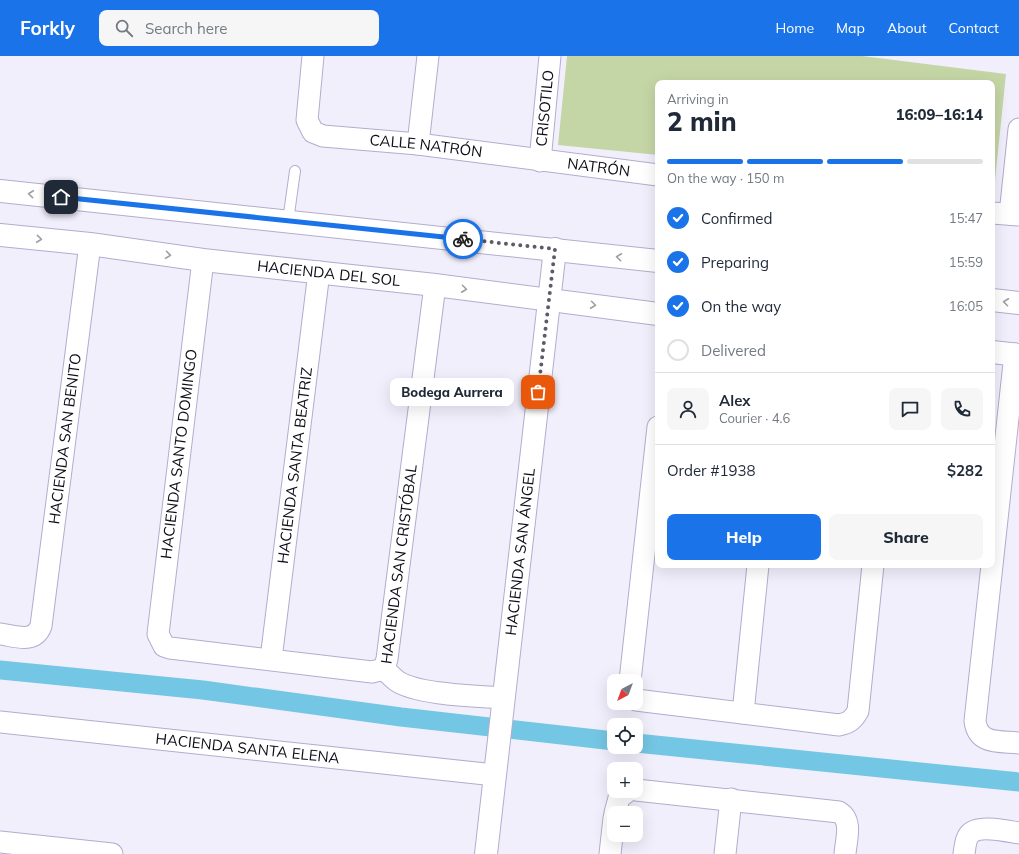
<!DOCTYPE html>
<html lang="en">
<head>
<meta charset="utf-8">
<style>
	body { margin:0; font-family:Mulish,sans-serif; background:#f6f6f7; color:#1f2937; height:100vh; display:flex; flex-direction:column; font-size:15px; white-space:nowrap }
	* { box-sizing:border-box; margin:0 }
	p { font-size:13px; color:#747a83 }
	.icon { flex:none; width:22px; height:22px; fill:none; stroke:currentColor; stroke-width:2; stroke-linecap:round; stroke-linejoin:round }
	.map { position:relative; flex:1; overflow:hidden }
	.details { position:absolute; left:655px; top:24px; width:340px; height:488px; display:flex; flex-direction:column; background:#fff; border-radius:8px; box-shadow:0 4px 16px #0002 }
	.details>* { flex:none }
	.needle { width:26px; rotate:221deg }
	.buttons { position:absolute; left:607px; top:618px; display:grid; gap:8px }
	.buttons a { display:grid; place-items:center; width:36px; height:36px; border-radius:8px; background:#fff; box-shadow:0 4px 16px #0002; font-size:20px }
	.pin { position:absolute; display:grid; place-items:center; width:34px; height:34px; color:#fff; margin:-17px; border-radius:8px; box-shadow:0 2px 6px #0006 }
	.courier { position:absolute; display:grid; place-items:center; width:40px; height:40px; margin:-20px; border:3px solid #1a73e8; border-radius:50%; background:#fff; color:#222; box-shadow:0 1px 5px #0007 }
	.bubble { position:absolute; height:28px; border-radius:8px; background:#fff; box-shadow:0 4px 16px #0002; font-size:13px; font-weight:800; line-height:28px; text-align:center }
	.overview em { font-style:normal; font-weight:800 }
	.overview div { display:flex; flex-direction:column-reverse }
	.overview { display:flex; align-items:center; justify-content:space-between; height:68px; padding:0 12px }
	h1 { font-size:26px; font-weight:800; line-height:30px }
	.bar { display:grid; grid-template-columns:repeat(4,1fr); gap:6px 4px; align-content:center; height:48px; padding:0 12px }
	.bar i { height:5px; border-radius:3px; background:#e0e1e3 }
	.bar .selected { background:#1a73e8 }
	.bar p { grid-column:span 4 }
	.line { display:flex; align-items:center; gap:10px; padding:0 12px; border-top:1px solid #e0e1e3 }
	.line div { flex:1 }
	.round { display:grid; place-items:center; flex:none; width:42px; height:42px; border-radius:8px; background:#f6f6f7 }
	ol { padding:0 12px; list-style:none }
	li { display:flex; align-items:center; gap:12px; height:44px }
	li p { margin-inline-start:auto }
	li .icon { padding:4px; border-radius:50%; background:#1a73e8; color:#fff; stroke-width:4 }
	li:last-child { color:#747a83 }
	li i { width:22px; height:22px; border:2px solid #e0e1e3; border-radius:50% }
	.action { display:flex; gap:8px; margin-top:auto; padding:8px 12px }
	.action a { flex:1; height:46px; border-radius:8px; background:#1a73e8; color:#fff; font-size:16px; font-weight:800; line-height:46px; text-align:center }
	.action a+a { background:#f6f6f7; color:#1f2937 }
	header { display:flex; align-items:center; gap:24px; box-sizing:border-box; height:56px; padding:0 20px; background:#1a73e8; color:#fff }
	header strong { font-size:19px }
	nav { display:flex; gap:22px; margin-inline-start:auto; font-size:14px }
	.search { width:280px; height:36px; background:#f6f6f7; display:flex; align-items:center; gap:10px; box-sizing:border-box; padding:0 14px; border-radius:8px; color:#747a83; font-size:15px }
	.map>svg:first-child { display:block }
	.park { fill:#c5d6a6 }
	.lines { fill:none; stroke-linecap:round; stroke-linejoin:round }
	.canal { stroke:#74c7e4; stroke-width:19 }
	.lane-casing { stroke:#b3accd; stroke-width:12 }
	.street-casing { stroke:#b3accd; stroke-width:23 }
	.secondary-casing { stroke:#b3accd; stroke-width:24 }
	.lane { stroke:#fff; stroke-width:10 }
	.street { stroke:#fff; stroke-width:21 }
	.secondary { stroke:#fff; stroke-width:22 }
	.oneway { stroke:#9f9ea2 }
	.done { stroke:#5e5b68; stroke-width:4; stroke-dasharray:0 7.2 }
	.route { stroke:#1a73e8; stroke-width:5 }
	.labels { text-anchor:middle; stroke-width:4; stroke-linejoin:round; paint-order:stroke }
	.street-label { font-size:15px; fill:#0f0c17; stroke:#fff }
</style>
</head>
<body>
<header>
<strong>Forkly</strong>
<div class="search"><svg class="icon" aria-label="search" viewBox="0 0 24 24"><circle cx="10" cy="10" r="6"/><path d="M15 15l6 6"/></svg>Search here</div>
<nav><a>Home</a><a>Map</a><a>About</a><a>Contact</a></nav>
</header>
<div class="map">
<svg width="1019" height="798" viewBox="0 0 1019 798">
	<rect width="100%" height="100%" fill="#f2effd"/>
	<path class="park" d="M567,0H862L1006,18L994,134H992V27H658V99L558,89Z"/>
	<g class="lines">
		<g class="canal">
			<path d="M0,614L203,634L401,661L614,685"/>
			<path d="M636,687L1019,726"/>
		</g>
		<defs>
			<path id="lane" d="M288,165L295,115"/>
			<g id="street">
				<path id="s1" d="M313,0L307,64L313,76L323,80L418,88L658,119"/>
				<path d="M418,88L428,0"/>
				<path id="s2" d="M540,105L550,0"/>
				<path d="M992,157L1019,159"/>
				<path d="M1010,158L1019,73"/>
				<path d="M203,204L158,578L164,590L170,592L372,616L384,613"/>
				<path d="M1015,298L975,665C978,689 999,685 1019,687"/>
				<path id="s3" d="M0,578C16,580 34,588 41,570L90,188"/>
				<path id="s4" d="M271,603L319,216"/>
				<path id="s5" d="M384,613L387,603L435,229"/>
				<path d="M384,613C388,617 393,622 397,625C418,639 478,640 503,642"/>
				<path d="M630,625L658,371"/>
				<path d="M636,644L839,669C849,667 853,664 858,655L873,509"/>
				<path d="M743,657L758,509"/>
				<path id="s6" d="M0,666L495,719"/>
				<path d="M636,734L839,756C853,764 846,784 845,798"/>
				<path d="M615,757L619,742L628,735"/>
				<path d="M0,786L112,798"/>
				<path d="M610,798L614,762"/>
				<path d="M725,798L731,743"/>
				<path d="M964,798C965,792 965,784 969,779C977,768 1007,775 1019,777"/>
			</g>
			<g id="secondary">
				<path d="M0,135L658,205"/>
				<path id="s7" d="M0,179L90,188L203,204L435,229L658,258"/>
				<path d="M992,244L1019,247"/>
				<path d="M992,296L1019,299"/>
				<path id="s8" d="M486,798L555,193"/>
			</g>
		</defs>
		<use href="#lane" class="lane-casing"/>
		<use href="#street" class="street-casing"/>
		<use href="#secondary" class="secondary-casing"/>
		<use href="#lane" class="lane"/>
		<use href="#street" class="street"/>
		<use href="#secondary" class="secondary"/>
	</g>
	<defs><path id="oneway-chevron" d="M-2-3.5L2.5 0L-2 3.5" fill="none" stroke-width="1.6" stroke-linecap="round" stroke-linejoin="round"/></defs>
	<g class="oneway">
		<use href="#oneway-chevron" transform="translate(31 138) rotate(-174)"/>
		<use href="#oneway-chevron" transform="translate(39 183) rotate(6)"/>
		<use href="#oneway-chevron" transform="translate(168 199) rotate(8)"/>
		<use href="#oneway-chevron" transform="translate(619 201) rotate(-173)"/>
		<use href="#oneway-chevron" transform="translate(464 233) rotate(7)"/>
		<use href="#oneway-chevron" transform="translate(1006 246) rotate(-173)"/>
		<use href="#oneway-chevron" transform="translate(593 249) rotate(7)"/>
	</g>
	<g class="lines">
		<path class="done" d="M463,183L555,193L538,336"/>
		<path class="route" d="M61,141L463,183"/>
	</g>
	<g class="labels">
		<g class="street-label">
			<text dy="5" stroke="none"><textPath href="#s2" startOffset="53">CRISOTILO</textPath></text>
			<text dy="5" stroke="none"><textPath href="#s1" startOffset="192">CALLE NATRÓN</textPath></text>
			<text dy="5" stroke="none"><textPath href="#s1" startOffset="366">NATRÓN</textPath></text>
			<text dy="5" stroke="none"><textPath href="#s7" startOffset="331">HACIENDA DEL SOL</textPath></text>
			<text dy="5" stroke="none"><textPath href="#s3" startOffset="235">HACIENDA SAN BENITO</textPath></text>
			<text transform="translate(179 398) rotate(-83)" y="5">HACIENDA SANTO DOMINGO</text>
			<text dy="5" stroke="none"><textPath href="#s4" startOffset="195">HACIENDA SANTA BEATRIZ</textPath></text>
			<text dy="5" stroke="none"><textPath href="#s8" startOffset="304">HACIENDA SAN ÁNGEL</textPath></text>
			<text dy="5" stroke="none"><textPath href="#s5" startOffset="106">HACIENDA SAN CRISTÓBAL</textPath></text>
			<text dy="5" stroke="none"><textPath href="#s6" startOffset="249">HACIENDA SANTA ELENA</textPath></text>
		</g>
	</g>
</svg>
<div class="buttons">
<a><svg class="needle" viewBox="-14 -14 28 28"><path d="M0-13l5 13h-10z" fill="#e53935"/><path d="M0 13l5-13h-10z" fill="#747a83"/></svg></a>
<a><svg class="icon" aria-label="locate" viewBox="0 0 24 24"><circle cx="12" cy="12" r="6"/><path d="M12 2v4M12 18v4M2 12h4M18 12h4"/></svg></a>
<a>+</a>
<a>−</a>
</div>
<div class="pin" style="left:538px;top:336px;background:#ea580c"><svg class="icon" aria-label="bag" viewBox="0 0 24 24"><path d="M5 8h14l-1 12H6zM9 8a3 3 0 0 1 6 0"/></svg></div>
<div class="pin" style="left:61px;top:141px;background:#1f2937"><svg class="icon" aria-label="home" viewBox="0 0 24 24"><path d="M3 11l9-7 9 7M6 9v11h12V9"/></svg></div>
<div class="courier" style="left:463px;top:183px"><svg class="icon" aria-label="bike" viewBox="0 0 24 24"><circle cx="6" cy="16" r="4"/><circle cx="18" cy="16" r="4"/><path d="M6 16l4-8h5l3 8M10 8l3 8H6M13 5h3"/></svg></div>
<div class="bubble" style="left:390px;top:322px;width:124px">Bodega Aurrera</div>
<section class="details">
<div class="overview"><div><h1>2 min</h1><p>Arriving in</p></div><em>16:09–16:14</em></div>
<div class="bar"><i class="selected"></i><i class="selected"></i><i class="selected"></i><i></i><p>On the way · 150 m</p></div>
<ol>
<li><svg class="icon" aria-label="check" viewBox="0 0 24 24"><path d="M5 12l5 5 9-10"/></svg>Confirmed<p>15:47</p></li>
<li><svg class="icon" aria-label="check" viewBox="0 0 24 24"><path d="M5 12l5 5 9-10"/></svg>Preparing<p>15:59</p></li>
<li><svg class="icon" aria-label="check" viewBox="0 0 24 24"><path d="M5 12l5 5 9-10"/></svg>On the way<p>16:05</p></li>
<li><i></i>Delivered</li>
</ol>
<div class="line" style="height:72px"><a class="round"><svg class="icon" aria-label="person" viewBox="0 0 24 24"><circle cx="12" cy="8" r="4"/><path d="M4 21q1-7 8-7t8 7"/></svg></a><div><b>Alex</b><p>Courier · 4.6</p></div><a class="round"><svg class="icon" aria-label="chat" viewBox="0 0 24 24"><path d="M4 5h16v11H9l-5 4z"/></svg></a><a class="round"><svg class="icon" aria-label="phone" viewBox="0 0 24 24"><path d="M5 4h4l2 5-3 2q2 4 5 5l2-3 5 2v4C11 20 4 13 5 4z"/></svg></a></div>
<div class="line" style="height:52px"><div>Order #1938</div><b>$282</b></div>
<div class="action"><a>Help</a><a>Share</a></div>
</section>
</div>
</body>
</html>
